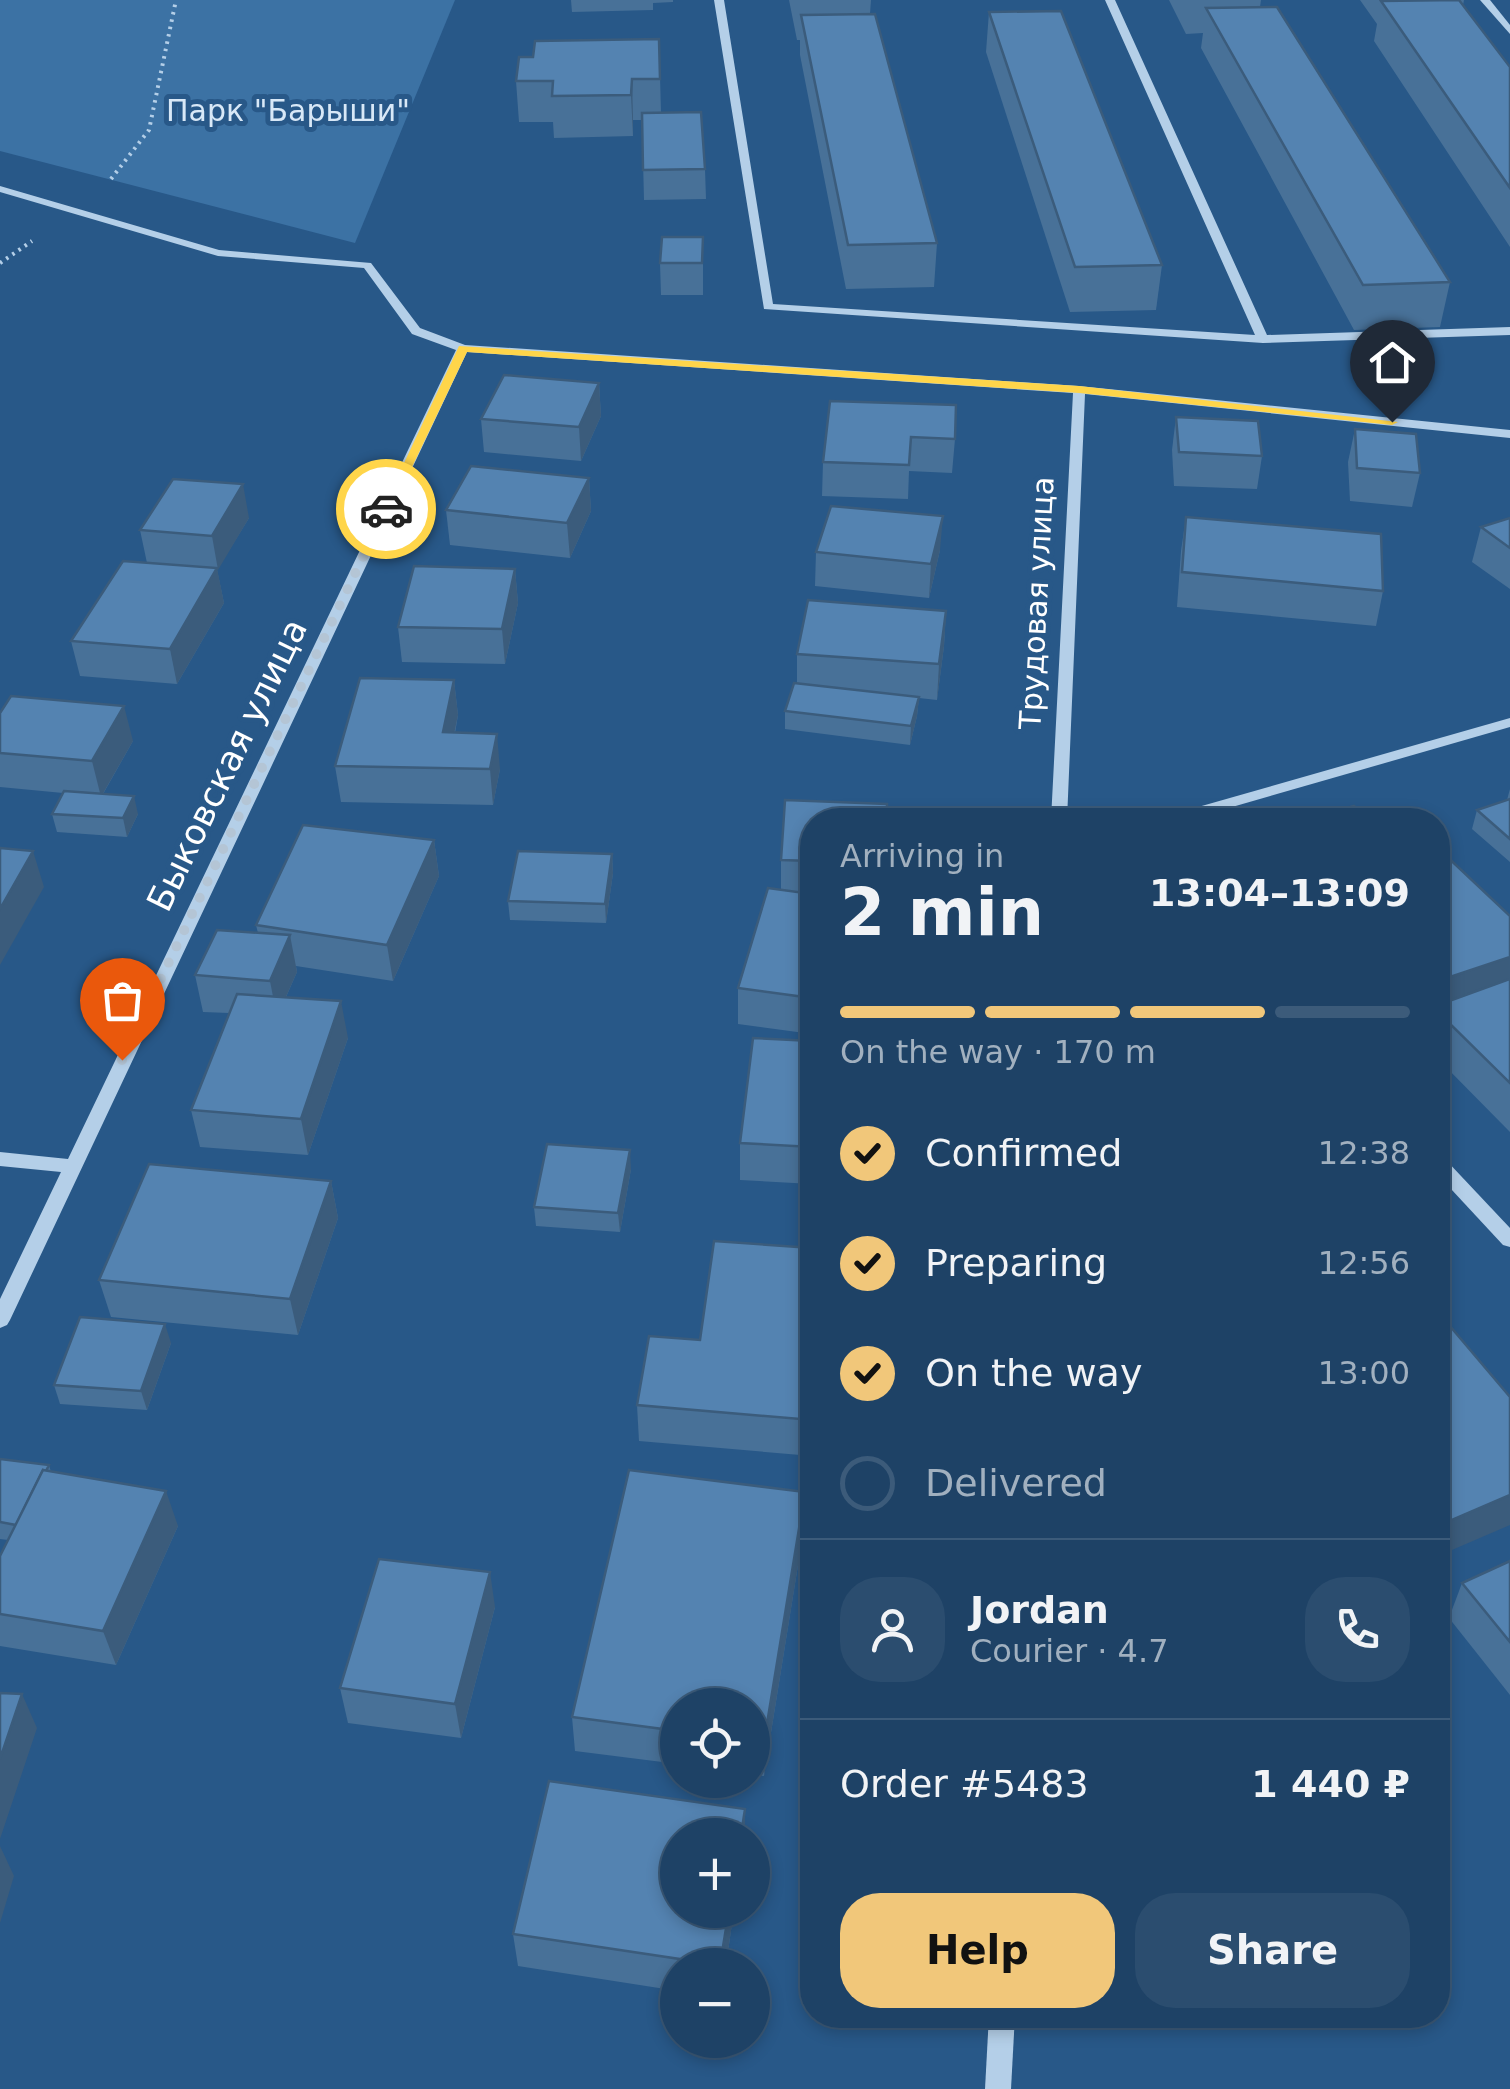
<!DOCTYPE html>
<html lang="en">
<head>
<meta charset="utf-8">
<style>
	body { margin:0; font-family:"DejaVu Sans",sans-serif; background:#2b4d6f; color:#f1f3f6; height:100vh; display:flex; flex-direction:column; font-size:38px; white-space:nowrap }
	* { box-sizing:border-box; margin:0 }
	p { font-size:32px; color:#a1b0bf }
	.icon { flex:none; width:55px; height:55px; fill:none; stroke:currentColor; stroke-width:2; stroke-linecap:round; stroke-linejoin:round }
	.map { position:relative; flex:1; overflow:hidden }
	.sheet { position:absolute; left:800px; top:808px; width:650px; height:1220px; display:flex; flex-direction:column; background:#1e4266; border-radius:40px; box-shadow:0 5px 15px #0003,0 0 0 2px #3c5b7a }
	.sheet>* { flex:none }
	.tools { position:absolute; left:660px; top:1688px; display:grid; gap:20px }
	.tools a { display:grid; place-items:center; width:110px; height:110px; border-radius:50%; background:#1e4266; box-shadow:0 5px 15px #0003,0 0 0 2px #3c5b7a; font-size:50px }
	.pin { position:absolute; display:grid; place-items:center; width:85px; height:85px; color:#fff; margin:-102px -42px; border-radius:50% 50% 50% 0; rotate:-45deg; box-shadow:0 0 10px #0007 }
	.pin .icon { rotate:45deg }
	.courier { position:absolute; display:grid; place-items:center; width:100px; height:100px; margin:-50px; border:8px solid #ffd54a; border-radius:50%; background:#fff; color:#222; box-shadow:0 2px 12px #0007 }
	.headline em { font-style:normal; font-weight:700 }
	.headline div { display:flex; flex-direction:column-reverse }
	.headline { display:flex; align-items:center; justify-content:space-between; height:170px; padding:0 40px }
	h1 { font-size:65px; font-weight:700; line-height:75px }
	.bar { display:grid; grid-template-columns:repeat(4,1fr); gap:15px 10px; align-content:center; height:120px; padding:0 40px }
	.bar i { height:12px; border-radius:8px; background:#3c5b7a }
	.bar .active { background:#f1c77a }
	.bar p { grid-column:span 4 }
	.line { display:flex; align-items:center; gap:25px; padding:0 40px; border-top:2px solid #3c5b7a }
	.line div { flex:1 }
	.round { display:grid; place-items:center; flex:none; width:105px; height:105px; border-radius:40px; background:#2b4d6f }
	ol { padding:0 40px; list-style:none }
	li { display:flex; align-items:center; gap:30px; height:110px }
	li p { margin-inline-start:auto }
	li .icon { padding:10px; border-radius:50%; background:#f1c77a; color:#111; stroke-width:4 }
	li:last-child { color:#a1b0bf }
	li i { width:55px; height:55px; border:5px solid #3c5b7a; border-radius:50% }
	.cta { display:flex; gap:20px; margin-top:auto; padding:20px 40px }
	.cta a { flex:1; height:115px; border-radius:40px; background:#f1c77a; color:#111; font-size:40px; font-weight:700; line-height:115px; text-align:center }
	.cta a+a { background:#2b4d6f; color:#f1f3f6 }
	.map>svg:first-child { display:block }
	.green { fill:#3c72a4 }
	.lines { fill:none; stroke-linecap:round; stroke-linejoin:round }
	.path { stroke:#b4cfe8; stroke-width:4; stroke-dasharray:2.5 5; stroke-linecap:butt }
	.minor { fill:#b4cfe8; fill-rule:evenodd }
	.wall { fill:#487198 }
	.shaded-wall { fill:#3b5c7c }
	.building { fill:#5483b1; stroke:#3b5c7c; stroke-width:2.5 }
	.route { fill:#ffd54a }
	.done { stroke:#b4c5d5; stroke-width:10; stroke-dasharray:0 18 }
	.labels { text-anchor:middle; stroke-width:10; stroke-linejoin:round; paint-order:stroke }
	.far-park-label { font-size:30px; fill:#d8e8f7; stroke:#285888 }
	.far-street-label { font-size:30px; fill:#fff; stroke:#285888 }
	.street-label { font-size:35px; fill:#fff; stroke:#285888 }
</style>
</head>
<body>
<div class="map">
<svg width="1510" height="2089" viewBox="0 0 1510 2089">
	<rect width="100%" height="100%" fill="#285888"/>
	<path class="green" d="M0,0H455L355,243L0,151Z"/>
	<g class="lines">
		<g class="path">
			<path d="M111,179L149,130L176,0"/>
			<path d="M0,263L32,241"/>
		</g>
		<g class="minor">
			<path d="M714,0H724L773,304L1255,335L1105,0H1115L1267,335L1510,327V335L1263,343L764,309Z"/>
			<path d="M1480,0H1490L1510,25V34Z"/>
			<path d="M0,186L219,250L371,263L420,328L465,345L1079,386L1510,430V438L1085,394L1067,820H1051L1073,393L467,352L10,1320L7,1325L0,1328V1299L61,1172L0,1166V1152L68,1159L456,350L412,334L364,268L218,256L0,192Z"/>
			<path d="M1510,718V727L1187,820H1161L1163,817Z"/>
			<path d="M1438,1157L1445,1159L1510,1228V1247L1503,1245L1438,1175Z"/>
			<path d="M989,2015H1015L1011,2089H985Z"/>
		</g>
	</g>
	<g class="wall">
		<path d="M571,0H673V2L653,3V10L572,12Z"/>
		<path d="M789,0H871L870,14L937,243L934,287L846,289L800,55V40H797Z"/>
		<path d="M1169,0H1261L1260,7L1450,282L1440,327L1354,330L1201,48L1203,33L1186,34Z"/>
		<path d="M1360,0H1464L1463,5L1510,67V247L1374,41L1377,24Z"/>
		<path d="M989,12L1162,265L1156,310L1070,312L986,52Z"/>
		<path d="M659,39L661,113L705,169L706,199L644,200L642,120H633V136L554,138L553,122H519L516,81L533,57Z"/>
		<path d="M703,237V295H661L660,263Z"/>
		<path d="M599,383L601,416L581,461L484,452L481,419Z"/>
		<path d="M830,401L955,439L952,473L909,471L908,499L822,496L823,462Z"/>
		<path d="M1176,417L1262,456L1257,489L1174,486L1172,450Z"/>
		<path d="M1355,429L1420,473L1412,507L1350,501L1348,462Z"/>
		<path d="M589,478L591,511L570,558L450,545L446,510Z"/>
		<path d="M1186,517L1383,591L1376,626L1177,607L1181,551Z"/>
		<path d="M249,518L217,570L224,603L177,684L80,676L71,641L147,563L140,530Z"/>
		<path d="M1510,518V589L1472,562L1481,527Z"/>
		<path d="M940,550L929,598L815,586L816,552Z"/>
		<path d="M515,569L518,603L505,664L402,662L398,627Z"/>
		<path d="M946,611L944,646L937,700L919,698L917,716L910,745L785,729V711L797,683V654Z"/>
		<path d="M454,680L458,715L455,733L500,769L493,805L341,802L335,766Z"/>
		<path d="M0,713L133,741L103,794L138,814L127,837L57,832L52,814L63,793L0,787Z"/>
		<path d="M1510,789V862L1472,829L1477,810L1507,800Z"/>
		<path d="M812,820V1034L738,1024V988L781,890V860Z"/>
		<path d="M434,840L439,876L393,981L296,966L297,972L286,997L348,1038L308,1155L200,1147L191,1110L229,1013L203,1012L195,975L258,933L256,925Z"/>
		<path d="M1438,851L1510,916V1132L1438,1059Z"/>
		<path d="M612,854L613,873L606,923L510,920L508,901Z"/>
		<path d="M812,1041V1184L740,1180V1143Z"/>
		<path d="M631,1169L620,1232L536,1226L534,1207Z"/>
		<path d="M331,1181L338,1218L298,1335L111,1317L99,1280Z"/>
		<path d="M812,1248V1456L639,1441L637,1405L700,1340Z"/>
		<path d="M171,1343L147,1410L60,1404L54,1385Z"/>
		<path d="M0,1459L49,1465L51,1472L178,1526L116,1665L0,1646V1556L8,1540L0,1539Z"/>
		<path d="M804,1528L764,1776L752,1775V1705H678V1764L575,1751L572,1717Z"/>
		<path d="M1510,1561V1695L1449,1618L1462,1583Z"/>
		<path d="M495,1607L461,1738L348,1723L340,1688Z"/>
		<path d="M678,1910H734L726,1965H678V1991L518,1966L513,1934Z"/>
	</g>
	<g class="shaded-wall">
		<path d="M632,79L633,120V136L631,95Z"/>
		<path d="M599,383L601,416L581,461L579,427Z"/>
		<path d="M589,478L591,511L570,558L567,523Z"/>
		<path d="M243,484L249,518L218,570L212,536Z"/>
		<path d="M943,516L940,550L929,598L931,564Z"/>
		<path d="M217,568L224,603L177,684L170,649Z"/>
		<path d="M515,569L518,603L505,664L502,629Z"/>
		<path d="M946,611L944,646L937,700L939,664Z"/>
		<path d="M454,680L458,715L447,768L443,732Z"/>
		<path d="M919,697L917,716L910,745L911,726Z"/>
		<path d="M124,706L133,741L101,797L92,761Z"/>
		<path d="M497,734L500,769L493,805L490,769Z"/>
		<path d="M134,796L138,814L127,837L123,818Z"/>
		<path d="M434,840L439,876L393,981L387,945Z"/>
		<path d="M33,851L44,887L0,965V909Z"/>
		<path d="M612,854L613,873L606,923L605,904Z"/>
		<path d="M290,935L297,972L277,1017L270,981Z"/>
		<path d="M1510,957V990L1438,1012V981Z"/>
		<path d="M341,1001L348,1038L308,1155L301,1119Z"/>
		<path d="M630,1150L631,1169L620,1232L618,1213Z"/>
		<path d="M331,1181L338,1218L298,1335L290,1299Z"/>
		<path d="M165,1324L171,1343L147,1410L141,1391Z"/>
		<path d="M166,1491L178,1526L116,1665L103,1631Z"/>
		<path d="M805,1492L804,1528L764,1776V1742Z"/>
		<path d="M1510,1495V1525L1438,1556V1526Z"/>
		<path d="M490,1572L495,1607L461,1738L455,1704Z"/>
		<path d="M22,1694L37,1728L0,1839V1759Z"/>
		<path d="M745,1809V1835H741Z"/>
		<path d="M0,1846L14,1876L0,1923Z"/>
		<path d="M729,1910H734L726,1965H720Z"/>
	</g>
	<g class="building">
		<path d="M1459,0L1510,67V188L1381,1Z"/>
		<path d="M1277,7L1450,282L1363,285L1206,8Z"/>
		<path d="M1061,11L1162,265L1075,267L989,12Z"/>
		<path d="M875,14L937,243L848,245L801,15Z"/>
		<path d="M659,39L660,79H632L631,95L552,96L553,81H516L519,57H533L535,41Z"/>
		<path d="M701,112L705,169L643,170L642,113Z"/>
		<path d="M662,237H703L702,263H660Z"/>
		<path d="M504,375L599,383L579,427L481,419Z"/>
		<path d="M830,401L956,405L955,439L911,437L909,465L823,462Z"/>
		<path d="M1176,417L1258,421L1262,456L1179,452Z"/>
		<path d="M1355,429L1416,434L1420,473L1357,468Z"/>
		<path d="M471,466L589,478L567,523L446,510Z"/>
		<path d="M173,479L243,484L212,536L140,530Z"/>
		<path d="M831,506L943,516L931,564L816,552Z"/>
		<path d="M1186,517L1381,534L1383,591L1182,572Z"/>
		<path d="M1510,518V548L1481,527Z"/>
		<path d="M123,561L217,568L170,649L71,641Z"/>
		<path d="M414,566L515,569L502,629L398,627Z"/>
		<path d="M808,600L946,611L939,664L797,654Z"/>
		<path d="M360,678L454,680L443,732L497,734L490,769L335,766Z"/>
		<path d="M794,683L919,697L911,726L785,711Z"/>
		<path d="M11,696L124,706L92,761L0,753V713Z"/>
		<path d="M64,791L134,796L123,818L52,814Z"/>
		<path d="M1510,799V839L1477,810Z"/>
		<path d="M785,800L887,804V820H812V861L781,860Z"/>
		<path d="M1354,806L1369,820H1306Z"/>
		<path d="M303,825L434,840L387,945L256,925Z"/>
		<path d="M0,848L33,851L0,909Z"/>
		<path d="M1440,850L1510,916V957L1438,981V851Z"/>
		<path d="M518,851L612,854L605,904L508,901Z"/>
		<path d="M768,888L812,894V998L738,988Z"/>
		<path d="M217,930L290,935L270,981L195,975Z"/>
		<path d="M1510,979V1083L1438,1012V1005Z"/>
		<path d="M237,994L341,1001L301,1119L191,1110Z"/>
		<path d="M753,1038L812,1041V1147L740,1143Z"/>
		<path d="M547,1144L630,1150L618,1213L534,1207Z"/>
		<path d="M149,1164L331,1181L290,1299L99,1280Z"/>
		<path d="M714,1241L812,1248V1420L637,1405L649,1336L700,1340Z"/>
		<path d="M1438,1312L1510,1397V1495L1438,1526Z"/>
		<path d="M80,1317L165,1324L141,1391L54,1385Z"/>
		<path d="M0,1459L49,1465L46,1471L43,1470L16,1525L0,1522Z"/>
		<path d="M43,1470L166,1491L103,1631L0,1614V1556Z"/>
		<path d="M629,1470L805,1492L764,1742L752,1741V1705H678V1731L572,1717Z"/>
		<path d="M379,1559L490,1572L455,1704L340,1688Z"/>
		<path d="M1510,1561V1642L1462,1583Z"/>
		<path d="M0,1693L22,1694L0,1759Z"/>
		<path d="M549,1781L745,1809L741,1835H678V1910H729L720,1965L513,1934Z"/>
	</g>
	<path class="route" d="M459,346L1079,386L1398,422L1392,425L1079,393L467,352L392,509L381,512Z"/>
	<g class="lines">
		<path class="done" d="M122,1060L386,509"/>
	</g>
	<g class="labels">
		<g class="far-park-label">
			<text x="288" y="121">Парк "Барыши"</text>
		</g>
		<g class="far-street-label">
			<text transform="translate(1037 603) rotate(-87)" y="10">Трудовая улица</text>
		</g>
		<g class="street-label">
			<text transform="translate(227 765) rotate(-64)" y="12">Быковская улица</text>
		</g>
	</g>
</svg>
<div class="tools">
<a><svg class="icon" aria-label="locate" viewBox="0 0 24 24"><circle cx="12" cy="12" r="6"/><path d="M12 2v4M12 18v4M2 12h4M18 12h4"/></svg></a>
<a>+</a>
<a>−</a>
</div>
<div class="pin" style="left:122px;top:1060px;background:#ea580c"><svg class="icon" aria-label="bag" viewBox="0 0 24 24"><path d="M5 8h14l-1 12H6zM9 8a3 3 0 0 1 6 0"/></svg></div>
<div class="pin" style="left:1392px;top:422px;background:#1f2937"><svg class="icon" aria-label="home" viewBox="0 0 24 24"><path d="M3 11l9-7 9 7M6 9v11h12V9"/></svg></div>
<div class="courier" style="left:386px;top:509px"><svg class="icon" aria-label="car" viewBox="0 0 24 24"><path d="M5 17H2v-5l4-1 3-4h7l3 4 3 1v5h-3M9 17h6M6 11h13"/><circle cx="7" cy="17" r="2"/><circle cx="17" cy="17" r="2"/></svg></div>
<section class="sheet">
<div class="headline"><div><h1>2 min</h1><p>Arriving in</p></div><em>13:04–13:09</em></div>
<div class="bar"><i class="active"></i><i class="active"></i><i class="active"></i><i></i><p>On the way · 170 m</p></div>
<ol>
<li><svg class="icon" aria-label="check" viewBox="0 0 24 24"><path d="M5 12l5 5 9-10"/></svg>Confirmed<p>12:38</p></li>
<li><svg class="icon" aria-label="check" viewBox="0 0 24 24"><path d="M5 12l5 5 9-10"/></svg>Preparing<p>12:56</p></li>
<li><svg class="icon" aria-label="check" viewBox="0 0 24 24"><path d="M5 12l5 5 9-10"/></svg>On the way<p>13:00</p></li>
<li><i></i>Delivered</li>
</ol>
<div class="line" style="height:180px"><a class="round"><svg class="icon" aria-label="person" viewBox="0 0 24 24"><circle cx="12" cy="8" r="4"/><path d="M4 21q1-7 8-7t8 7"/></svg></a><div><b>Jordan</b><p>Courier · 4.7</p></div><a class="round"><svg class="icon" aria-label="phone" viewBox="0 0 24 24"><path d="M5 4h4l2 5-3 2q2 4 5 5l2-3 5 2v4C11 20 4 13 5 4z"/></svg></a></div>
<div class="line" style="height:130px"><div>Order #5483</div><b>1 440 ₽</b></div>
<div class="cta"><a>Help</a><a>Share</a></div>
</section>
</div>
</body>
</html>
